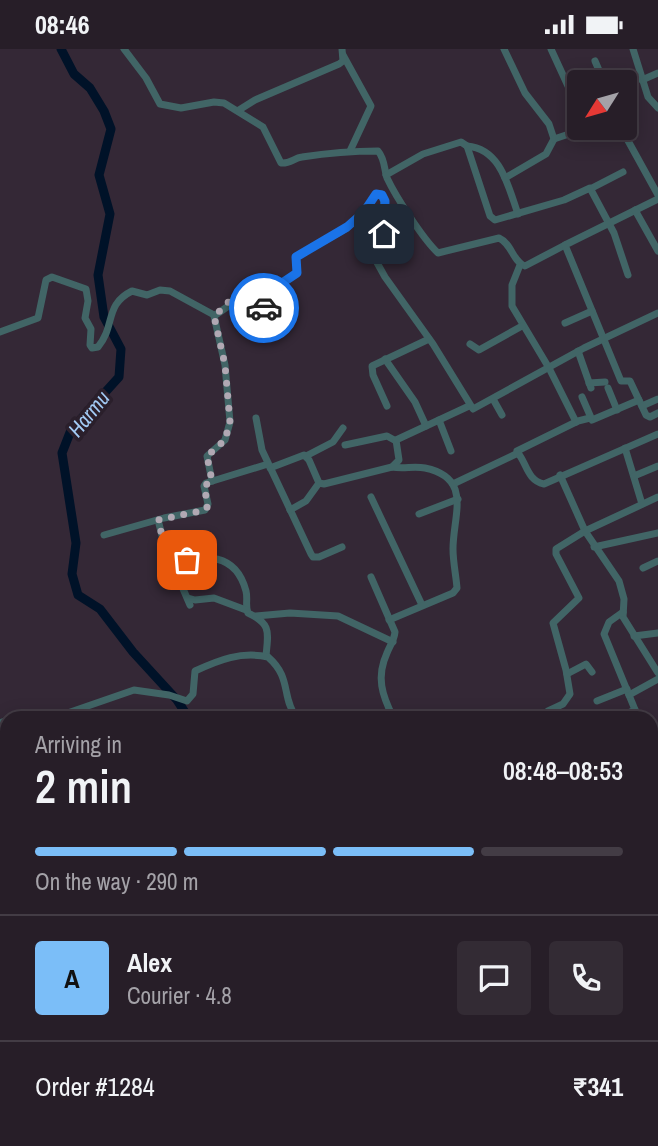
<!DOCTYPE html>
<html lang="en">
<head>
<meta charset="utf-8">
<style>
	body { margin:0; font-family:"Archivo Narrow",sans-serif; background:#332b34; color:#f1f3f6; height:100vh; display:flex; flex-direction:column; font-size:26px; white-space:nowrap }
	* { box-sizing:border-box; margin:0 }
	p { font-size:23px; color:#a4a2a8 }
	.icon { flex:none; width:38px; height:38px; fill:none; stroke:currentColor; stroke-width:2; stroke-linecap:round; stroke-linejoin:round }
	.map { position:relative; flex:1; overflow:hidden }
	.details { position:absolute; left:0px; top:662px; width:658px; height:436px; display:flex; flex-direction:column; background:#271e28; border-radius:21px 21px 0 0; box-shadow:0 4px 18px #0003,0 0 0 2px #433c45 }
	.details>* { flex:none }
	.needle { width:46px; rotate:233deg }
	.fabs { position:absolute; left:567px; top:21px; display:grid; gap:14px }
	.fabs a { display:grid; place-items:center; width:70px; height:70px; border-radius:7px; background:#271e28; box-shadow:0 4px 18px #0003,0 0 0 2px #433c45; font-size:35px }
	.pin { position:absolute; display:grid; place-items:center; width:60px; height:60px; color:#fff; margin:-30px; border-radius:14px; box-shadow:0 4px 10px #0006 }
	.courier { position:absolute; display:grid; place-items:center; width:70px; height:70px; margin:-35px; border:5px solid #1a73e8; border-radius:50%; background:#fff; color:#222; box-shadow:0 2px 9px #0007 }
	.overview em { font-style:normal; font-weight:600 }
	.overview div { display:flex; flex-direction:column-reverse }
	.overview { display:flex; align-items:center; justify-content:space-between; height:119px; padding:0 35px }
	h1 { font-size:46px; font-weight:600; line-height:52px }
	.bar { display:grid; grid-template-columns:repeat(4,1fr); gap:10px 7px; align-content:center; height:84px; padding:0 35px }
	.bar i { height:9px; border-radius:5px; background:#433c45 }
	.bar .active { background:#7bbef8 }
	.bar p { grid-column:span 4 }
	.line { display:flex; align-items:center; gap:18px; padding:0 35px; border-top:2px solid #433c45 }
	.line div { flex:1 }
	.round { display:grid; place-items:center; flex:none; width:74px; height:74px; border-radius:7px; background:#332b34 }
	.status { display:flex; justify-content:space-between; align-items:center; height:49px; padding:0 35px; background:#271e28; direction:ltr }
	.status svg { height:19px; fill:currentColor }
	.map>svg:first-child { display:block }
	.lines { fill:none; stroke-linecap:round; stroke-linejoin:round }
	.river { stroke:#001228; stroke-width:9 }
	.minor { stroke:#416566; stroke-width:7 }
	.done { stroke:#b1a8b3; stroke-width:7; stroke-dasharray:0 12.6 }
	.route { stroke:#1a73e8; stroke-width:9 }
	.labels { text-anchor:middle; stroke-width:7; stroke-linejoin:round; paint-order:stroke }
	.water-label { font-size:21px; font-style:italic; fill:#a3cbf5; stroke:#2a1f2b }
</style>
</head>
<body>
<div class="status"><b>08:46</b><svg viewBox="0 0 49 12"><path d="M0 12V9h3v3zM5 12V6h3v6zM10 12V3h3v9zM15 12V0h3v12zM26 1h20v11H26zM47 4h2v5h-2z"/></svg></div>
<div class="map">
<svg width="658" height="1097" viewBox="0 0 658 1097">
	<rect width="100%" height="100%" fill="#342836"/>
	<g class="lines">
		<g class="river">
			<path d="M61,0L74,25L90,39L104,62L111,80L99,126L110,165L98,226L104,268L121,300L119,328L71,381L62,404L76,494L72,525L78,546L100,560L133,603L177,651L188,668"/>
			<path d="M365,1090L366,1097"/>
		</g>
		<g class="minor">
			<path d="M124,0L146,29L160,55L181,59L214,53L224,54L263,78L281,114C290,115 294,109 302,108C328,104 353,102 378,102C385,110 384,120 387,129C396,148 423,190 438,204L499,189C512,195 513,213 525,217L565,196"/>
			<path d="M504,0L525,44L549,75L554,90L546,105L505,129"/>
			<path d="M551,0L579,61"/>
			<path d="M633,0L648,48L658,59"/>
			<path d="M343,6L371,57L350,102"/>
			<path d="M595,12L604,33"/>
			<path d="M642,31L658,24"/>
			<path d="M239,61L255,51L339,15L343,12L342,0"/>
			<path d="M621,79L658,146"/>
			<path d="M554,90L587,79"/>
			<path d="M467,97C501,100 508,137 518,165"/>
			<path d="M386,126L423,105L461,93L467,97L490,167L495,171L564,151L590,139L614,184L628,226"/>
			<path d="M590,140L623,123"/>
			<path d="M658,150L565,196L621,332H630L646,366L650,368L658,364"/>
			<path d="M635,161L658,202"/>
			<path d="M520,216L512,236V257L549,319L576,373"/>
			<path d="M565,274L592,262"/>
			<path d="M0,283L38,269L46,231L52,228L86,240L88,252L85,269L91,280L90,296L92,299L98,298C116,276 104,256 132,242L147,246L160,241L170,242L214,266"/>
			<path d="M470,295L479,301L522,277"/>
			<path d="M578,302L591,339"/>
			<path d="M385,310L415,353L426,377"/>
			<path d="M589,334L605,333"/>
			<path d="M608,339L617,361"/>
			<path d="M582,348L592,371L639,351"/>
			<path d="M493,350L502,366"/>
			<path d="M387,357L373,326L372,317L429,290"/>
			<path d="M642,357L658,350"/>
			<path d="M256,369L262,401L311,505L313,508H319L342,498"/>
			<path d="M439,371L451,402"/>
			<path d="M345,396L387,387L396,392"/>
			<path d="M625,399L642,455"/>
			<path d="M517,402L578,372L590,369"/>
			<path d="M306,407L333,393L343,379"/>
			<path d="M270,419L304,406L309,411L319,434L324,435L392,418L399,411L396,391L469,357"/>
			<path d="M560,426L585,482L619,532L624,550L623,568L658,624"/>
			<path d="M634,427L658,417"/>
			<path d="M212,432L207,407L225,391L230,373L225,316L214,267L227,258L239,244H250L262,259L270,256L282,234L297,224L296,208L347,179L364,163L376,145H381L384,149V183L383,188L371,197L370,201L385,228L433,295L473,360L584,299L658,264"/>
			<path d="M453,435L518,404C527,415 527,431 544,435L658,385"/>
			<path d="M371,448L422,556"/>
			<path d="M290,461L306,452L319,434"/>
			<path d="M419,465L458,450"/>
			<path d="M158,471L165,498L190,556"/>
			<path d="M104,486L164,469L205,461L208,455L204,437L206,434L268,415"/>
			<path d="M594,498L658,484"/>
			<path d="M174,516C204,504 236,504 246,542C248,550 245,557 248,564C272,575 268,584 266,607"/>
			<path d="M643,519L658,512"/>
			<path d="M371,528L395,583C394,592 390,596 387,604C376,628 382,646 393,668"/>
			<path d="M188,549L195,551L214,549L246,561"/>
			<path d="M623,563L609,573L604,585L638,668"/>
			<path d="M256,567L290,564L338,567L393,593"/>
			<path d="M389,571L453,544L457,539C456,526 453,513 453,500C453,466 473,429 425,419C414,417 403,420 392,418"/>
			<path d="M634,587L658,584"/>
			<path d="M567,625L586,615L592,623"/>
			<path d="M629,646L658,630"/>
			<path d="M597,652L627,640"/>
			<path d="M56,668L134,641L169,646L187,652L193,645L195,622C219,611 241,602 268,608C292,629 281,647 296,668"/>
			<path d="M546,668L548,662L563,655L570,645L566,621L553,574L579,549L556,505V500L585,482L658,448"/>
			<path d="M619,668L635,661"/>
			<path d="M0,674L7,671"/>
			<path d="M651,684L658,681"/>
			<path d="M651,702L658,719"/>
			<path d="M651,753L657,766"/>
			<path d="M658,766L654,770L658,777"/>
			<path d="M651,806L658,803"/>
			<path d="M651,837L658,833"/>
			<path d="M651,891L658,901"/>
			<path d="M651,932L658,930"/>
			<path d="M651,1044L658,1047"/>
			<path d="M80,1090L82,1097"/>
			<path d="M110,1090L113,1097"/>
			<path d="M232,1090L236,1097"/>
			<path d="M643,1090L644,1097"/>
			<path d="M125,1097L127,1090"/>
			<path d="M137,1097L164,1090"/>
			<path d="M208,1097L218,1091"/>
			<path d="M252,1097L262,1090"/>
		</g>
	</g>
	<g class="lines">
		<path class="done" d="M187,511L174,516L165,498L158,471L205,461L208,457L204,437L212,432L207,407L225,391L230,373L225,316L214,267C227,257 232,243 250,244L256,249L259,257L264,259"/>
		<path class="route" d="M264,259L272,254L282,234L297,224L296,208L347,178L364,163L376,145L382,146L385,152L384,185"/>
	</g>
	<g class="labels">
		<g class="water-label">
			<text transform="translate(89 365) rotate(-51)" y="7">Harmu</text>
		</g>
	</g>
</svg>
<div class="fabs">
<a><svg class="needle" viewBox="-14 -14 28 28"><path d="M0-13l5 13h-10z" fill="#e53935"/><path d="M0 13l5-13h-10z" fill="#a4a2a8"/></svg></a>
</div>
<div class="pin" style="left:187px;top:511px;background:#ea580c"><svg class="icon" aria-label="bag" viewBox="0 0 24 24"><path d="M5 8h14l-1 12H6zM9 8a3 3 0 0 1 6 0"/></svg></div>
<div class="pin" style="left:384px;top:185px;background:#1f2937"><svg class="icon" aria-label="home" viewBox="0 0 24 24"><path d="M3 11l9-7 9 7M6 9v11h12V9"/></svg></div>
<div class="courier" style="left:264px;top:259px"><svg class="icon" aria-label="car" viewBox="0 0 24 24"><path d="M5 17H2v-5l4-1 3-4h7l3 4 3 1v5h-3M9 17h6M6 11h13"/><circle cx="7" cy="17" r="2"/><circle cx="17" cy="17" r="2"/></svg></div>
<section class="details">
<div class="overview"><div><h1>2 min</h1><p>Arriving in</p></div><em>08:48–08:53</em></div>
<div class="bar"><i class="active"></i><i class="active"></i><i class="active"></i><i></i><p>On the way · 290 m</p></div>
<div class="line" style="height:126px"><b class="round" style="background:#7bbef8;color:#111">A</b><div><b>Alex</b><p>Courier · 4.8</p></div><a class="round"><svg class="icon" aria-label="chat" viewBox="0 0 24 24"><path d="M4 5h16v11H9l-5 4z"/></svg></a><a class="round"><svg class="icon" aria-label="phone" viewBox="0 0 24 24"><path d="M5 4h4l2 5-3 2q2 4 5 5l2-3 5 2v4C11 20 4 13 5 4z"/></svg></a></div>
<div class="line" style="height:91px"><div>Order #1284</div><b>₹341</b></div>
</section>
</div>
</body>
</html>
